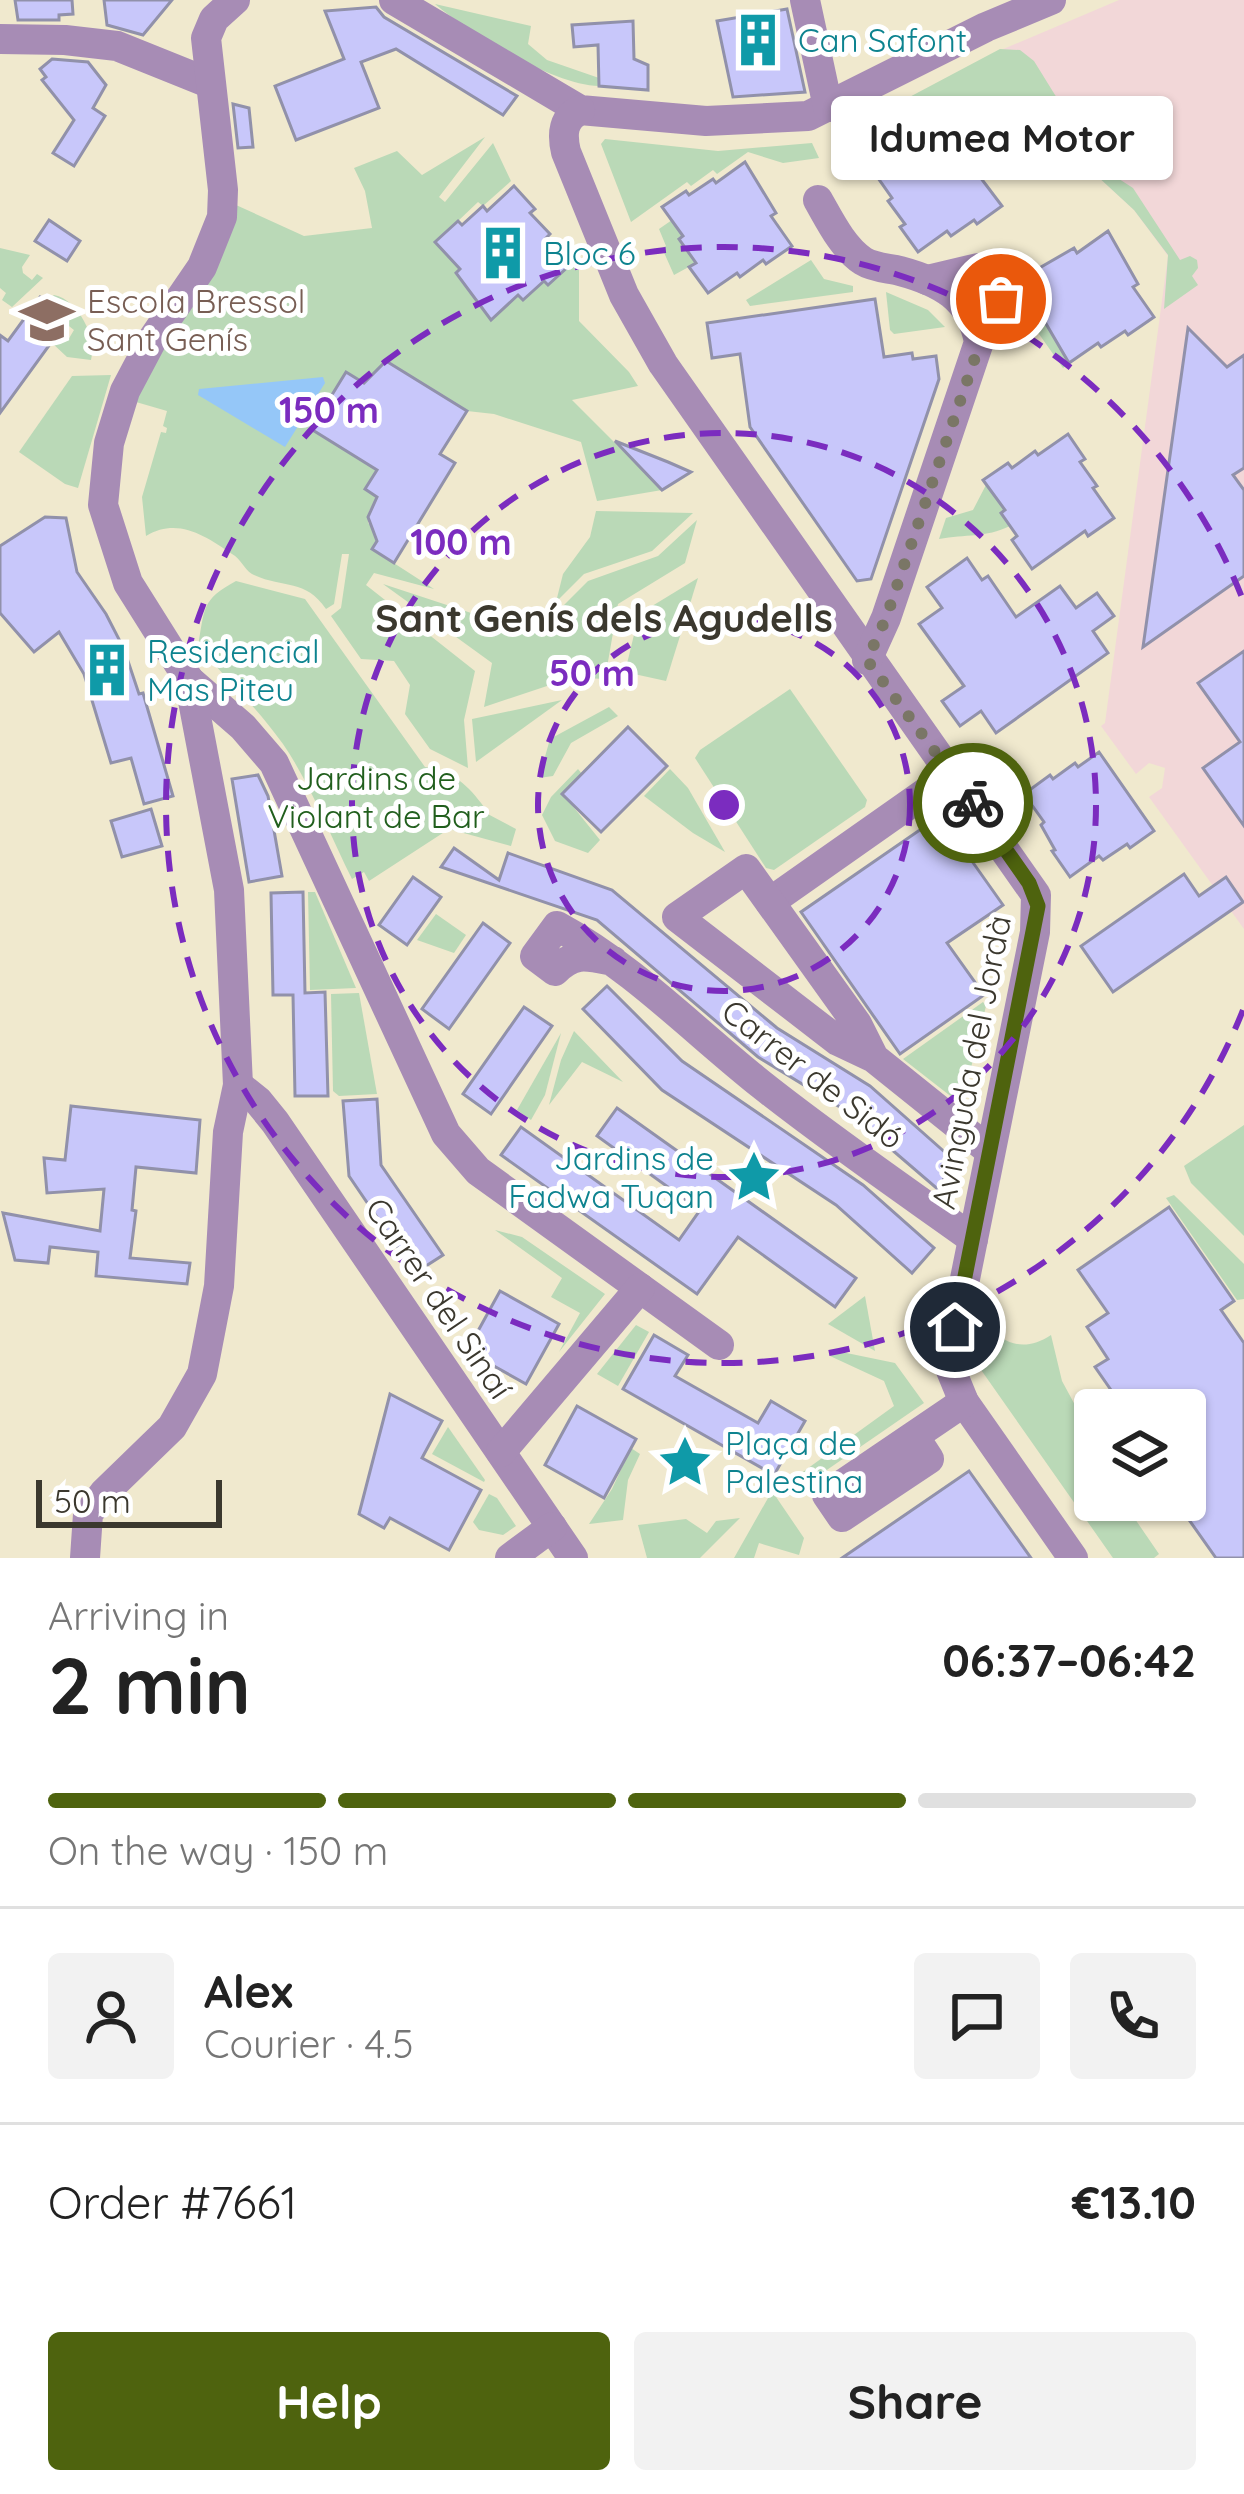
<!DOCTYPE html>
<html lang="en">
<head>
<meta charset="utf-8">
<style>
	body { margin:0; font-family:Quicksand,sans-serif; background:#f2f2f2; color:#222; height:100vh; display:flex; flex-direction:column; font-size:45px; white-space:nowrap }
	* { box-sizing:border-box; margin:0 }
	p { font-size:39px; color:#767676 }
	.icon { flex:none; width:66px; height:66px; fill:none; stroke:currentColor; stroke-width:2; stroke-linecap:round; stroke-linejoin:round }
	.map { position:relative; height:1558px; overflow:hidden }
	.details { display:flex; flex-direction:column; background:#fff; flex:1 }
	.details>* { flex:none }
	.controls { position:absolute; left:1074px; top:1389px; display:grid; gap:24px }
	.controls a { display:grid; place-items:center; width:132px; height:132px; border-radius:12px; background:#fff; box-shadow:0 3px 9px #0004; font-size:60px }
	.scale { position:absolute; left:36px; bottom:30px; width:186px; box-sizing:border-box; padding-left:12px; border:6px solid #3b382e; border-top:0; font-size:33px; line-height:42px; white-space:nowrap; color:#3b382e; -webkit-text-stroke:9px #fff; paint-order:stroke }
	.pin { position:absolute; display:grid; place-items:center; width:102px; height:102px; color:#fff; margin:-51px; border:6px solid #fff; border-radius:50%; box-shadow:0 3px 12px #0007 }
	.courier { position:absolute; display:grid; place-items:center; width:120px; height:120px; margin:-60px; border:9px solid #4e630e; border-radius:50%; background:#fff; color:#222; box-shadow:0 3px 15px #0007 }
	.bubble { position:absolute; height:84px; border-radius:12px; background:#fff; box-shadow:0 3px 9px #0004; font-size:39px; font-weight:700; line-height:84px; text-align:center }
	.headline em { font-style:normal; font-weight:700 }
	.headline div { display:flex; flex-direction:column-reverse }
	.headline { display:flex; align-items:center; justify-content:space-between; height:204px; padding:0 48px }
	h1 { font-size:78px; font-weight:700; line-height:90px }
	.bar { display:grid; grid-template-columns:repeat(4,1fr); gap:18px 12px; align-content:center; height:144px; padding:0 48px }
	.bar i { height:15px; border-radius:9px; background:#e0e0e0 }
	.bar .selected { background:#4e630e }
	.bar p { grid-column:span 4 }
	.line { display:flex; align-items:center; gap:30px; padding:0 48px; border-top:3px solid #e0e0e0 }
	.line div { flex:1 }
	.round { display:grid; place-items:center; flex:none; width:126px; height:126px; border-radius:12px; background:#f2f2f2 }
	.primary-button { display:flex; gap:24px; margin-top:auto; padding:24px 48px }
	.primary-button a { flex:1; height:138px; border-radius:12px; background:#4e630e; color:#fff; font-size:48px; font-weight:700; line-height:138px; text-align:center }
	.primary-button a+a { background:#f2f2f2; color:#222 }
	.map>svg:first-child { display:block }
	.medical { fill:#f2d7d8 }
	.green { fill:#bad9b7 }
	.water { fill:#95c7f8 }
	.building { fill:#c8c7fa; stroke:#9191aa; stroke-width:3 }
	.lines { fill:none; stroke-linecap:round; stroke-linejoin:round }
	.minor { stroke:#a78cb5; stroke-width:30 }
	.done { stroke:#7a7666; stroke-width:12; stroke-dasharray:0 21.6 }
	.route { stroke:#4e630e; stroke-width:15 }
	.ring { fill:none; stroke:#7b2cbf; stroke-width:6; stroke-dasharray:21 15 }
	.labels { text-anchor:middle; stroke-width:10; stroke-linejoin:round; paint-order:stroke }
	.culture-label { font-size:33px; fill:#0d838f; stroke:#fff; text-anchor:start }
	.education-label { font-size:33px; fill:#785e54; stroke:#fff; text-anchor:start }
	.park-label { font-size:33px; fill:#215f1d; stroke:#fff }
	.street-label { font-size:33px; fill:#3b382e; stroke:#fff }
	.quarter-label { font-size:39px; font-weight:bold; fill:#3b382e; stroke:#fff }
	.centre { fill:#7b2cbf; stroke:#fff; stroke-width:6 }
	.ring-label { font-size:36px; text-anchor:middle; font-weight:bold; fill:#7b2cbf; stroke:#fff; stroke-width:10; stroke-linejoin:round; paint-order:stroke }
</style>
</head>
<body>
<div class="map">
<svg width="1244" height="1558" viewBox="0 0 1244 1558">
	<rect width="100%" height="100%" fill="#f0e9ce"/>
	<path class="medical" d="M1119,0H1244V929L1149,797L1162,788L1165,768L1149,763L1136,774L1101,726L1105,723L1168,256L1134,210L1057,139L994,53Z"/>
	<g class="green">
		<path d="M435,4L531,26L528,44L547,60L599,78V86C553,85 471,34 435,4Z"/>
		<path d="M1000,49L1020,50L1034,61L1099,166L1133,188L1180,260L1190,256L1197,260L1198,268L1192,276L1198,285L1164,309L1168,255L1134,210L1057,139L1028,100L981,133L956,100L869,150L856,131L887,115L885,110Z"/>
		<path d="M485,137L439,197L445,202L493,143L511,181L483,206L478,202L436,242L460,269L456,274L491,320L518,295L544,281L548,285L575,260L579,270V321L629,372L638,386L572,400L662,490L597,501L581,442L494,414L467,411L387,361L364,383L346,373L311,429L377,470L366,489L377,497L369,511L368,523L381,534L372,549L434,589L374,573L366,585L475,671L464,720L468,768L430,749L405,714L410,685L394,661L361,659L331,616L341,608L349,554H342L334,604L326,609C305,578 283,589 252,574C244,569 241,559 232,554C205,536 178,517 146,536L142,497L161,432L166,433L167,428L163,426L167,411L136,402C165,332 221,279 236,205L304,236L372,228L365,191L354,168L397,151L422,175Z"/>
		<path d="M605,139L718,151L812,143L819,158L783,163L748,152L717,174L713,170L691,186L687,182L631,222L601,144Z"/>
		<path d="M672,220L683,236L680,240L696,263L674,275L662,248L666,246L659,229Z"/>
		<path d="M0,248L30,255L22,267L23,273L32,280L37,274L43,278L12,307L2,300L6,293L0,288Z"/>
		<path d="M811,260L824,279L853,286V292L750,306L746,300Z"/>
		<path d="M1022,278L1043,307L1038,311L1069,363L1063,368L1015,300Z"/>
		<path d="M886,292L928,310L945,327L894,334L890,330Z"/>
		<path d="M54,295C79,300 97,338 91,360L67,357L51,342L57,333L68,340L74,330L65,323L68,317L46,301Z"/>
		<path d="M111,375L78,488L65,484L19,452L72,376Z"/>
		<path d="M986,485L1005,510L1001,514L1010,526C985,538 966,534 939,539L946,518L973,510Z"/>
		<path d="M596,511L693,513L652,551L584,574L556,602L563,574L590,537Z"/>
		<path d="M697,520L685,563L618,604L605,679L564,677L565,680L484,707L492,663L383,584L529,632L551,618L588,581L658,556Z"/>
		<path d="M698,578L666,681L625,672L639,614Z"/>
		<path d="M236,581L305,599L425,767C452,770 469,786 484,807L482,811L516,829L511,846L449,829L369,881L364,872L352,879C330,835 311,785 283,744C256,706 227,680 198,646C205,608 201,600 236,581Z"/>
		<path d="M790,689L867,800L865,807L774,870L766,868L695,758L700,750Z"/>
		<path d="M562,700L476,762L472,719Z"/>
		<path d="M609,707L618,716L571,743L553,776L539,778L550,739Z"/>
		<path d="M578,769L582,774L563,794L600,840L588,853L555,841L542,815L551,797Z"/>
		<path d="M670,769L688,788L725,852L693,833L644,796Z"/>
		<path d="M308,892H315L356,988L310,990Z"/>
		<path d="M436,914L466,935L454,953L417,940Z"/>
		<path d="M359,993L377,1094L339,1096L333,1091L331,994Z"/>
		<path d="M983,1002L986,1006L962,1105L903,1059Z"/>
		<path d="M574,1031L623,1082L582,1062L549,1105L561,1060Z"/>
		<path d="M561,1033L545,1095L531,1120L517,1110Z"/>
		<path d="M1244,1125V1236L1191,1183L1184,1166Z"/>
		<path d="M1174,1195L1244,1264V1299L1237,1300L1166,1198Z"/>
		<path d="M495,1230L522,1237L605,1294L559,1352L580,1313L551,1297L562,1278Z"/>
		<path d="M865,1296L875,1351L828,1324Z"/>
		<path d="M988,1322C1003,1347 1027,1351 1051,1335L1062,1381L1095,1442V1500H1122L1159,1554L1154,1558H1113L979,1367Z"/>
		<path d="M636,1325L649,1332L618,1386L597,1374Z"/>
		<path d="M832,1350L895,1363L924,1403L789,1496L782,1487L894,1406L884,1381L830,1356Z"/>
		<path d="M448,1427L485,1480L484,1482L432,1454Z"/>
		<path d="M631,1448L640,1454L628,1480L623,1520L589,1524L612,1489Z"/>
		<path d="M772,1491L804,1538L799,1555L759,1543L754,1558H734Z"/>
		<path d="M489,1494L497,1498L516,1526L503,1535L479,1530L473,1522Z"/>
		<path d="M740,1518L700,1558H647L638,1525L686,1519L707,1533L716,1521Z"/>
	</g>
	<path class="water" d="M323,377L325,383L285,447L198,395L199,389Z"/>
	<g class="building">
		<path d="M15,0H72L73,14L59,15V20H18Z"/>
		<path d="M104,0H172L143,35L107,25Z"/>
		<path d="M376,7L384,17L517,96L503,115L396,49L361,62L379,108L296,140L275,86L344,59L325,11Z"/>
		<path d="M787,9L805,92L733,97L717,21Z"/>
		<path d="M633,21L634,59L648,65V90L599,86L598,45L574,47L572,25Z"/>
		<path d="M52,59L88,62L106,85L93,108L105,116L74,166L53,153L74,120L42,80L46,77L40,69Z"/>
		<path d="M233,104L249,108L253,147L238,148Z"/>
		<path d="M955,123L985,173L980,177L1002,206L977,224L974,220L951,236L947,231L918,252L900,227L905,224L888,201L892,198L871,168L896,150L899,155L922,138L926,143Z"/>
		<path d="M745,162L776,213L771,216L792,246L766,264L763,260L740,277L737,273L708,293L689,267L696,263L679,239L683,236L662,207L686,191L689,195L713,179L716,183Z"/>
		<path d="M514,186L535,209L530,213L550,234L546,238L570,265L548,285L544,281L523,300L518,295L491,320L456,273L460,269L435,242L458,221L462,225L483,206L487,211Z"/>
		<path d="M49,220L80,241L67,261L35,241Z"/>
		<path d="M1108,231L1138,284L1133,287L1154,317L1128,335L1125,331L1101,347L1098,343L1069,363L1038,310L1043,307L1022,278L1074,248L1077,253Z"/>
		<path d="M40,297L69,318L0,413V335L8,341Z"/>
		<path d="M875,299L884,357L912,353L913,359L936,356L939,379L871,579L857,581L750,427L740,354L712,358L707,323Z"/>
		<path d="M1188,328L1227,367L1244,355V468L1233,475L1244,490V576L1143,647Z"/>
		<path d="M386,361L467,411L440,454L455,463L394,563L372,549L377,541L368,517L377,497L365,489L377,470L311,429L346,372L364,383Z"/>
		<path d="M1068,434L1085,459L1080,462L1097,486L1093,488L1114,518L1088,536L1085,531L1032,569L1012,540L1017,536L1001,513L1005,510L983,480L1008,463L1012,468L1035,451L1038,455Z"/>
		<path d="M615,441L668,462L691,472L662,490Z"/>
		<path d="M45,517L66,518L77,572L106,614L124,649L139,694L143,693L173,796L144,804L131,758L111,763L84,674L59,632L34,652L0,613V546Z"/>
		<path d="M967,558L982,580L988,576L1016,617L1060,586L1076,608L1097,593L1114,616L1093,631L1108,653L996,733L981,711L960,726L942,701L964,686L919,624L942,608L927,587Z"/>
		<path d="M1244,651V826L1203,768L1240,742L1198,683Z"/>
		<path d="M628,727L667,766L601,832L562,794Z"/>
		<path d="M1099,752L1154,831L1130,848L1127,844L1103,860L1099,856L1070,877L1052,851L1055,850L1041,825L1044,822L1024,794L1050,775L1053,779L1075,763L1078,767Z"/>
		<path d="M258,775L268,796L282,876L249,882L232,779Z"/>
		<path d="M151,809L162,846L122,857L111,821Z"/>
		<path d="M940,816L1003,905L947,943L984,995L900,1054L801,912Z"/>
		<path d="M454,848L499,880L508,853L612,890L777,1028L870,1086L948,1155L941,1192L848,1112L758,1057L597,920L441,867Z"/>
		<path d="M1184,874L1199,896L1226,877L1243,902L1113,992L1081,946Z"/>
		<path d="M413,877L441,897L407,945L379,925Z"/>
		<path d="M303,892L305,993L325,992L328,1096H295L293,995H273L271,893Z"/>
		<path d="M483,923L510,943L449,1029L422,1009Z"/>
		<path d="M607,986L682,1061L863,1185L934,1248L912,1273L836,1205L662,1090L583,1009Z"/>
		<path d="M524,1007L552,1026L491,1114L463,1094Z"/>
		<path d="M377,1099L381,1165L443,1255L415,1273L349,1176L343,1101Z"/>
		<path d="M71,1106L200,1120L196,1173L136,1167L132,1210L136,1211L130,1258L190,1263L187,1284L96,1276L98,1252L50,1247L48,1263L15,1260L3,1213L100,1231L104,1189L47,1193L44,1158L65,1160Z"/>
		<path d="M617,1108L856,1278L835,1307L738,1237L697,1294L501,1155L521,1127L679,1240L700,1210L597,1136Z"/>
		<path d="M1169,1207L1234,1301L1221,1310L1244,1343V1558H1216L1175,1500H1185V1410H1125L1095,1367L1108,1359L1087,1327L1108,1313L1078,1270Z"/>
		<path d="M500,1291L559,1324L526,1384L467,1351Z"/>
		<path d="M654,1335L688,1355L675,1376L758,1423L771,1401L805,1421L774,1475L623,1389Z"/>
		<path d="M390,1394L442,1421L422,1458L481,1490L449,1550L390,1518L384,1528L359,1514Z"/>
		<path d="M577,1406L636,1439L604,1498L545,1465Z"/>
		<path d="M969,1471L1031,1558H842L899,1519Z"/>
	</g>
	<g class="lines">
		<g class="minor">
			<path d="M394,0L580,110L706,121L808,116L986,27L1051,0"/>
			<path d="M805,0L828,107"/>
			<path d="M0,39L65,40L117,46L209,83"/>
			<path d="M580,110C562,119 562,135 566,152L624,295L663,364L1036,895L1035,932L948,1363L964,1402L1073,1558"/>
			<path d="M818,200C830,221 843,248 863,261C874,268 889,268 900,271C941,282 971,298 979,342L886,618L867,660"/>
			<path d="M927,280L978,268L997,274C1011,298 993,322 979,342"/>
			<path d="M189,680L243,727L274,763L446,1134L478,1171L719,1345"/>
			<path d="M770,902L952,774"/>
			<path d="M613,961C588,956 574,951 555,971L535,956L557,926C633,967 695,1032 762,1085C830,1139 903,1189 973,1239"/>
			<path d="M874,1058L857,1024L746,869L677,917L838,1041L874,1058L990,1151"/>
			<path d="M238,1085L258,1101L275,1122L573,1558"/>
			<path d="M914,1436L929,1459L842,1517L827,1495L964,1402"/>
			<path d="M501,1452L640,1288"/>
			<path d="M85,1558L88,1514L104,1493L172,1427L202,1374L219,1286L228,1132L238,1085L229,890L189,680L128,583L103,505L109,443L125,391L152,340L202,267L222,217L223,190L206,38L214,19L235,0"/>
			<path d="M510,1558L552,1527"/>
		</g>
	</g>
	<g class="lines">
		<path class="done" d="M973,803L867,660L886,618L980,343L996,317L1001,299"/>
		<path class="route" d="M955,1327L1038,906L1029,883L973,803"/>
	</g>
	<g class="ring">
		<circle cx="724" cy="805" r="186"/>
		<circle cx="724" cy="805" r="372"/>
		<path d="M1243 1010A558 558 0 1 1 1243 600"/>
	</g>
	<defs>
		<symbol id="building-bare" viewBox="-9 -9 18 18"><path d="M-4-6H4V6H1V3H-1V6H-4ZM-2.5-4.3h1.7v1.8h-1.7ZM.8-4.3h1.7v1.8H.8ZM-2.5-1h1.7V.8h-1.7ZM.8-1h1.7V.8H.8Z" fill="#0f9aa8" stroke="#fff" stroke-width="2.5" paint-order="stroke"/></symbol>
		<symbol id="school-bare" viewBox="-9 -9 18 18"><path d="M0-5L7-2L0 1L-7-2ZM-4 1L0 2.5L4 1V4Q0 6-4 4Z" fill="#8d6e63" stroke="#fff" stroke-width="2.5" paint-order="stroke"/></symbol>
		<symbol id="sight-bare" viewBox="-9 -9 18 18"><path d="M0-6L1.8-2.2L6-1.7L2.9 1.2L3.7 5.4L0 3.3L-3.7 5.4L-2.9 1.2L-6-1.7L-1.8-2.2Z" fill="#0f9aa8" stroke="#fff" stroke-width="2.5" paint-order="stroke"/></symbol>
	</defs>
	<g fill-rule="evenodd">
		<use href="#building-bare" x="720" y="2" width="76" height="76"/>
		<use href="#building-bare" x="465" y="215" width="76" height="76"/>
		<use href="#school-bare" x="9" y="282" width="76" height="76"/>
		<use href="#building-bare" x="69" y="632" width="76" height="76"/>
		<use href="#sight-bare" x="716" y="1139" width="76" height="76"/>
		<use href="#sight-bare" x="647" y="1424" width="76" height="76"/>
	</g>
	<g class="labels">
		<g class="culture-label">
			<text x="798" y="52">Can Safont</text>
			<text x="543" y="265">Bloc 6</text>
			<text x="147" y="663">Residencial<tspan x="147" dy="38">Mas Piteu</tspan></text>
			<text x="714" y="1170" text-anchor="end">Jardins de<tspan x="714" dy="38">Fadwa Tuqan</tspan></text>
			<text x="725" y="1455">Plaça de<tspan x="725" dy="38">Palestina</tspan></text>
		</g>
		<g class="education-label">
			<text x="87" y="313">Escola Bressol<tspan x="87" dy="38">Sant Genís</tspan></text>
		</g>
		<g class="park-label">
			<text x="376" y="790">Jardins de<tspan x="376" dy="38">Violant de Bar</tspan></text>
		</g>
		<g class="street-label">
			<text transform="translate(971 1062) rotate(-79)" y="12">Avinguda del Jordà</text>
			<text transform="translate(813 1074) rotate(38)" y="12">Carrer de Sidó</text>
			<text transform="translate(439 1298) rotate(56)" y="12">Carrer del Sinaí</text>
		</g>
		<g class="quarter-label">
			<text x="604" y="632">Sant Genís dels Agudells</text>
		</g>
	</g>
	<circle cx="724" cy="805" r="18" class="centre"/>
	<g class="ring-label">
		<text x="329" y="423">150 m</text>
		<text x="461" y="555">100 m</text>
		<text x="592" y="686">50 m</text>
	</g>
</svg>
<div class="controls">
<a><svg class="icon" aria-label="layers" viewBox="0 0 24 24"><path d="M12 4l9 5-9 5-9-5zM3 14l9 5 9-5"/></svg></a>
</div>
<div class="scale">50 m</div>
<div class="pin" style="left:1001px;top:299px;background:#ea580c"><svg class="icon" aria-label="bag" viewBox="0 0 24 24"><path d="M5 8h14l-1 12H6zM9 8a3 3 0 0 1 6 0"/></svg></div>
<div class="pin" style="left:955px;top:1327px;background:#1f2937"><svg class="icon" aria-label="home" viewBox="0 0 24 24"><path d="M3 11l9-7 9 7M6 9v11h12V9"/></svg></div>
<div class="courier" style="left:973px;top:803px"><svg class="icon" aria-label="bike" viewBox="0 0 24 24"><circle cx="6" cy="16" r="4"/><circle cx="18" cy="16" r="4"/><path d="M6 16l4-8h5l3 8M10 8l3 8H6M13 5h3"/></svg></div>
<div class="bubble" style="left:831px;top:96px;width:342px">Idumea Motor</div>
</div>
<section class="details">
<div class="headline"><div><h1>2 min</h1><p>Arriving in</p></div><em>06:37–06:42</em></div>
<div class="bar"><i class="selected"></i><i class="selected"></i><i class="selected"></i><i></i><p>On the way · 150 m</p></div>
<div class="line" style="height:216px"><a class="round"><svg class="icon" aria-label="person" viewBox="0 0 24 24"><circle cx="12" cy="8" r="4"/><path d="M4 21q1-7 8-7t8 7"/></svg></a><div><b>Alex</b><p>Courier · 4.5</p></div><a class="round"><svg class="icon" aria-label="chat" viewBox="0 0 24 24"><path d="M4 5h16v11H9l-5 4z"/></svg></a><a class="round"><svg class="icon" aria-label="phone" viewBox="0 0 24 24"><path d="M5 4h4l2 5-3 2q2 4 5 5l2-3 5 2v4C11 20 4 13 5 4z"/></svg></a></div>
<div class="line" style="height:156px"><div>Order #7661</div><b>€13.10</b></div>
<div class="primary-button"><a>Help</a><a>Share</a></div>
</section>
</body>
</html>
